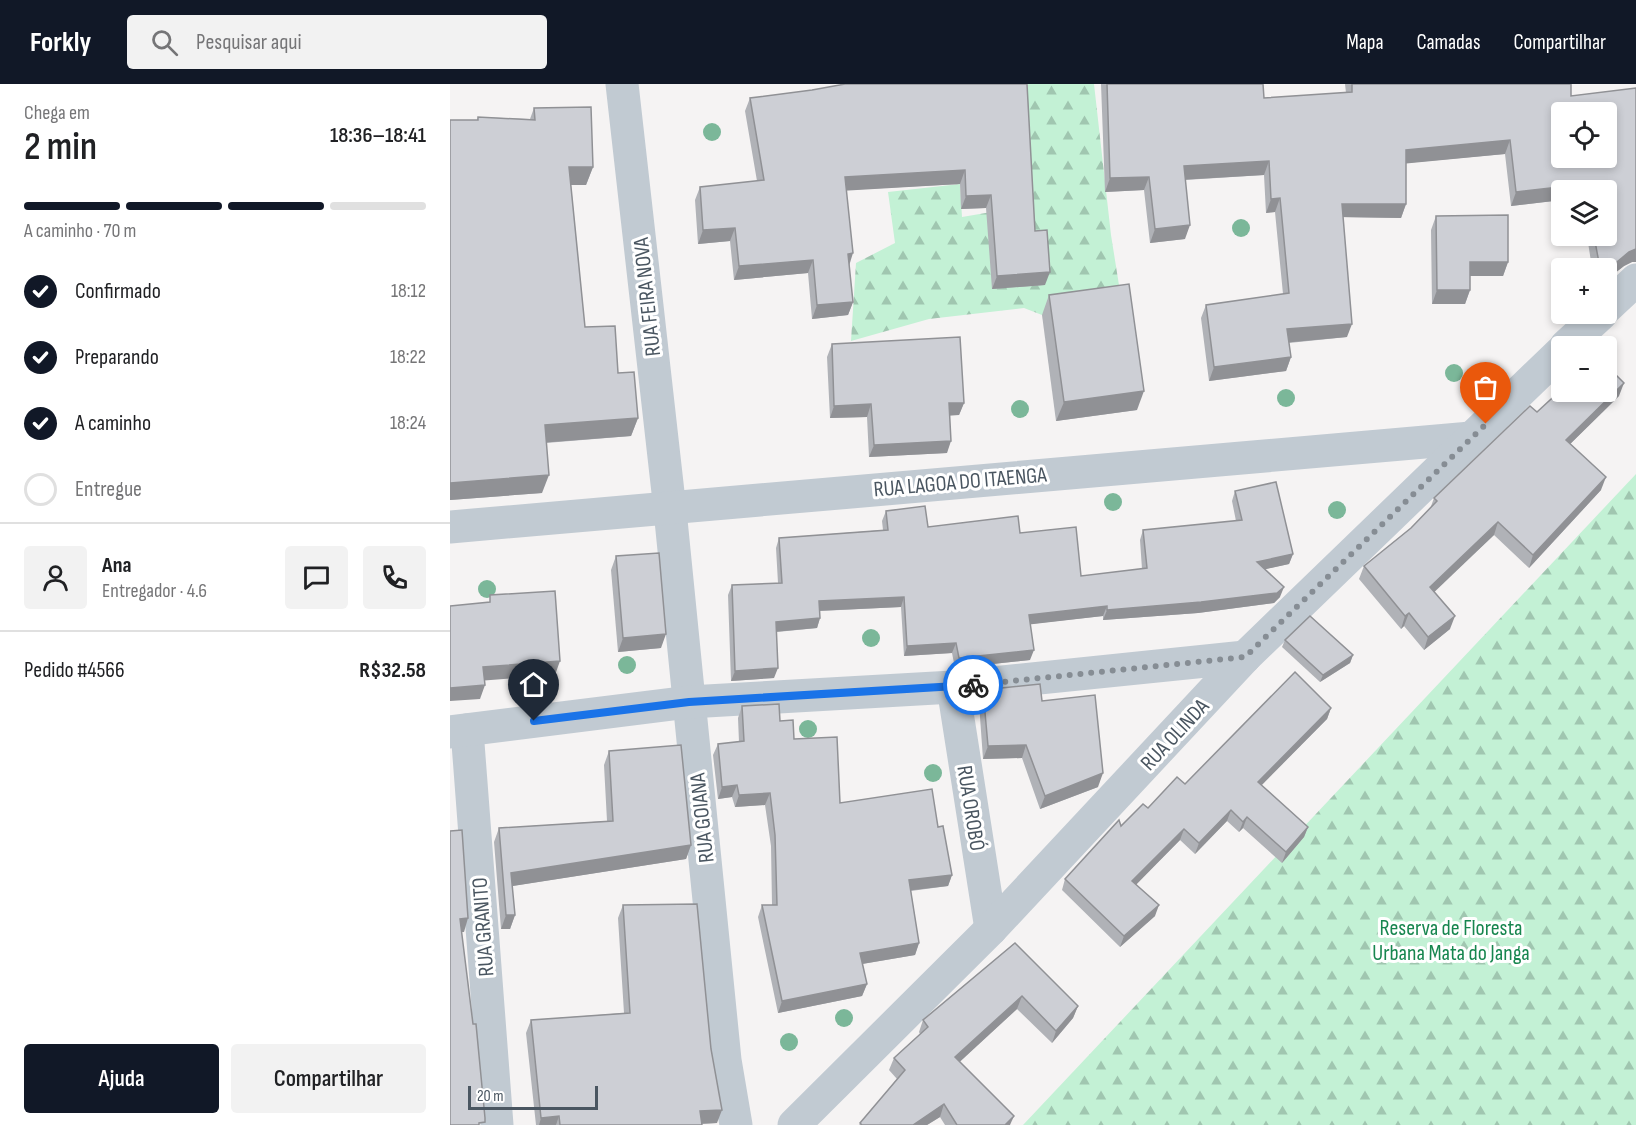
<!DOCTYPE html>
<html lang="pt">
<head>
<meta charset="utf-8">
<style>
	body { margin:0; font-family:"Sofia Sans Condensed",sans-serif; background:#f2f2f2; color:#202124; height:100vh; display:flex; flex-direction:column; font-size:22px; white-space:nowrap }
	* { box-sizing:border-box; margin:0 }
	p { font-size:20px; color:#757577 }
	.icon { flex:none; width:33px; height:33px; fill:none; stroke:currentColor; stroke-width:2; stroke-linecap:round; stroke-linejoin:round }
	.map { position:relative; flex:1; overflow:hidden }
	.details { display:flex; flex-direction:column; background:#fff; width:450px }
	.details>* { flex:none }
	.tools { position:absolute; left:1101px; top:18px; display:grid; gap:12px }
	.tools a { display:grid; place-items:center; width:66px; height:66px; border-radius:6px; background:#fff; box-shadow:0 3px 9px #0003; font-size:30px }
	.scale { position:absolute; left:18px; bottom:15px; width:130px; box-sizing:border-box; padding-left:6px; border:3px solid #4a5661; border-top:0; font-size:16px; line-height:21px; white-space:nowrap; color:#4a5661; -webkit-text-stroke:4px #fff; paint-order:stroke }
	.pin { position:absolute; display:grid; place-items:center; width:51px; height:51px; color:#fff; margin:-62px -26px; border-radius:50% 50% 50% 0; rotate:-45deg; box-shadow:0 0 6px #0007 }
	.pin .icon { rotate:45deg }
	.courier { position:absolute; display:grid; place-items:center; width:60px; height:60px; margin:-30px; border:4px solid #1a73e8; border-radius:50%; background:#fff; color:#222; box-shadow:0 2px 8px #0007 }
	.overview em { font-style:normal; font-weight:600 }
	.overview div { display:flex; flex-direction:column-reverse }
	.overview { display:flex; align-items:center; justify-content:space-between; height:102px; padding:0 24px }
	h1 { font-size:39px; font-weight:600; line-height:45px }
	.bar { display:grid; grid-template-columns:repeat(4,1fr); gap:9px 6px; align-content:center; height:72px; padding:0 24px }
	.bar i { height:8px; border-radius:4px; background:#e0e0e0 }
	.bar .current { background:#111827 }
	.bar p { grid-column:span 4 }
	.line { display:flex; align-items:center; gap:15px; padding:0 24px; border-top:2px solid #e0e0e0 }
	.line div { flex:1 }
	.round { display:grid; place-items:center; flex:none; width:63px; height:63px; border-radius:6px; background:#f2f2f2 }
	ol { padding:0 24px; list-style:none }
	li { display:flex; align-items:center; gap:18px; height:66px }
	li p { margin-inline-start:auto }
	li .icon { padding:6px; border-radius:50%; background:#111827; color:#fff; stroke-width:4 }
	li:last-child { color:#757577 }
	li i { width:33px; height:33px; border:3px solid #e0e0e0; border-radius:50% }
	.button { display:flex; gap:12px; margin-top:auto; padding:12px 24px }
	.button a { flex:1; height:69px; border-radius:6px; background:#111827; color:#fff; font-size:24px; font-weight:600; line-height:69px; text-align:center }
	.button a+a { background:#f2f2f2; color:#202124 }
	header { display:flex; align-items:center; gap:36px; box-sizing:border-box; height:84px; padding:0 30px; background:#111827; color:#fff }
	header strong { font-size:28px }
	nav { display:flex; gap:33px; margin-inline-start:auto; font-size:21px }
	.search { width:420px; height:54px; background:#f2f2f2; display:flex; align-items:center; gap:15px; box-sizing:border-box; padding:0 21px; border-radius:6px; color:#757577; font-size:22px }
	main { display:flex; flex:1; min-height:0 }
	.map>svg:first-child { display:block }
	.forest { fill:url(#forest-firs) }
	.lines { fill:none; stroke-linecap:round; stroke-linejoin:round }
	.minor { stroke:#c1cad2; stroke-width:33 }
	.tree { fill:#7bb799 }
	.wall { fill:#b0b2b7 }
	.shaded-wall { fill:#909195 }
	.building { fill:#cdcfd5; stroke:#909195; stroke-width:1.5; fill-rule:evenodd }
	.done { stroke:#868d94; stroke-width:6; stroke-dasharray:0 10.8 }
	.route { stroke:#1a73e8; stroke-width:8 }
	.labels { text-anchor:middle; stroke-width:6; stroke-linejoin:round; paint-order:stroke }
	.street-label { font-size:22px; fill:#4a5661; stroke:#fff }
	.park-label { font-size:22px; fill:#17864f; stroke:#fff }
</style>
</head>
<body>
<header>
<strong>Forkly</strong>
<div class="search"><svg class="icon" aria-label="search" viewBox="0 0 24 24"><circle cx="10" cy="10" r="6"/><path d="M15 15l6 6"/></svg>Pesquisar aqui</div>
<nav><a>Mapa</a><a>Camadas</a><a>Compartilhar</a></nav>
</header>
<main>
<section class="details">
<div class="overview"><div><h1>2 min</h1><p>Chega em</p></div><em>18:36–18:41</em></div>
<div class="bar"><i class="current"></i><i class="current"></i><i class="current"></i><i></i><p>A caminho · 70 m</p></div>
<ol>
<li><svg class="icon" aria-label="check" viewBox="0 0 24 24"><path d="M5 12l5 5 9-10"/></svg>Confirmado<p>18:12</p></li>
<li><svg class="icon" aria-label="check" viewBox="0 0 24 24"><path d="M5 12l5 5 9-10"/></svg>Preparando<p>18:22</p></li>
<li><svg class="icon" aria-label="check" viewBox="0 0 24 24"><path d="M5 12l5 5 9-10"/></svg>A caminho<p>18:24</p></li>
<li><i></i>Entregue</li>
</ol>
<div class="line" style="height:108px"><a class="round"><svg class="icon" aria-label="person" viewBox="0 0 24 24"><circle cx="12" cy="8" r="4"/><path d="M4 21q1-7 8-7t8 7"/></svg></a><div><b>Ana</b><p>Entregador · 4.6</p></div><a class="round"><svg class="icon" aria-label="chat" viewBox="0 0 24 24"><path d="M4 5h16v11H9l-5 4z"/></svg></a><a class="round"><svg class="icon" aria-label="phone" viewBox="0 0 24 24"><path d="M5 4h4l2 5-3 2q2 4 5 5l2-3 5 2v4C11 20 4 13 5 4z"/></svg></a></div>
<div class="line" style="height:78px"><div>Pedido #4566</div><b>R$32.58</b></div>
<div class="button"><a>Ajuda</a><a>Compartilhar</a></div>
</section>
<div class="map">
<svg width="1186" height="1041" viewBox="0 0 1186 1041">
	<defs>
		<pattern id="forest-firs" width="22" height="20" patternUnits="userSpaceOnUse" patternTransform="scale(1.5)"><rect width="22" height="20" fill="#c3f1d5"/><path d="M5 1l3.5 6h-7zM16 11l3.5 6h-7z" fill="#a0c6b0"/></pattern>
	</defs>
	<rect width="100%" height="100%" fill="#f5f3f3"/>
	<g class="forest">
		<path d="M578,0H644L661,151L672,220L592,231L574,224L479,235L401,257L406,179L445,159L438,108L510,100L512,133L577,122Z"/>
		<path d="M1186,390V1041H573Z"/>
	</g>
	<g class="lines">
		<g class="minor">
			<path d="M172,0L220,426L275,976L286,1041"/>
			<path d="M1156,224L1186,196"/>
			<path d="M1116,262L1151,230"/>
			<path d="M0,443L1021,354"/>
			<path d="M503,603L541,845"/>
			<path d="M17,646L47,1041"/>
			<path d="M0,648L239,618L503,603L795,573"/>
			<path d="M344,1041L541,845L795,573L1112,267"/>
		</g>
	</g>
	<g class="tree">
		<circle cx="262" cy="48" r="9"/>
		<circle cx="791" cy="144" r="9"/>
		<circle cx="1004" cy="289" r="9"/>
		<circle cx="836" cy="314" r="9"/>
		<circle cx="570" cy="325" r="9"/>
		<circle cx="663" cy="418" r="9"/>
		<circle cx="887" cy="426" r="9"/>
		<circle cx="37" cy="505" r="9"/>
		<circle cx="421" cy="554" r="9"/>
		<circle cx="177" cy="581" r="9"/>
		<circle cx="358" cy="645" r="9"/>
		<circle cx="483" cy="689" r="9"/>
		<circle cx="394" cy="934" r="9"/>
		<circle cx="339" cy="958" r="9"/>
	</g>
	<g class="wall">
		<path d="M577,0L585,147L595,201L542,205L536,124L511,125L510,100L396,106L399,180L403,218L398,231L362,235L358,189L284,196L280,157L248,160L245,116L250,103L307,97L295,27L300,14Z"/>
		<path d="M651,0H813L814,14L896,9L895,0H1121V12L1186,4V178H1182L1174,182L1156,196V184H1142L1137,152H1156V106H1112V116L1061,122L1055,70L956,79V120L951,134L893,133L897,253L839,259L841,273L836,287L759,297L751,234L756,221L833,210L825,128L816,129L814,91L735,96V155L700,159L694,106L655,108Z"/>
		<path d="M84,24L143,83L136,101H121L135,243L168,289L188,334L181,352L96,359L92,409L0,416V36H27L28,33L80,35Z"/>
		<path d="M986,132L1058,178L1053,192H1020V206L1015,220H982L981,146Z"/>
		<path d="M599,211L687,326L606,337L592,231Z"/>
		<path d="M382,260L514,319L509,331H500L497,369L419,373L417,333L380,334L377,273Z"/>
		<path d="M1169,312L1120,360L1151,406L1079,484L1044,451L984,507L1000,545L974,566L954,542L951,545L909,495L914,482L961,444L980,425L984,414L1087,328Z"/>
		<path d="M785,407L843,470L839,480L815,485L830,513L824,519L748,529L653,536V532L580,540V576L505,584L502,569L454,572L451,523L370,527V534L367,544L327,548L324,594L281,597L278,511L282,501L328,499L326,464L329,454L433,446L432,437L436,427L478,443L570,449L631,492L692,485L690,456L693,446L786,437L782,417Z"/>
		<path d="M166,472L211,564L168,568L161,486Z"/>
		<path d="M835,556L903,571L900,579L870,598L832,563Z"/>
		<path d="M533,606L592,617L648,703L590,725L572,674L533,675L529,619Z"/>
		<path d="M292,622L330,637L344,655L390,719L488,743L502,791L498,802L461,807L469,859L465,871L412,880L417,900L412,912L328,929L308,833L312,821H322L321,762L315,721L285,723L282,713L268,715L263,671L268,660L289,658L288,634Z"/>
		<path d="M881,624L877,635L811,701L858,743L854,753L832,779L793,744L789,748L777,737L745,770L730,756L686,800L705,832L670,863L612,806L615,795L671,742L698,724Z"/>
		<path d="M159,667L241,761L236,775L62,802L65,831L60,845H51L44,758L49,744L157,737L154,681Z"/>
		<path d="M173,821L267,1039L252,1040V1041H86L76,949L81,936L174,929L168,834Z"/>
		<path d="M565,859L628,922L623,934L602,959L567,925L509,978L560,1041H495L490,1033L477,1041H409L447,995L439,986L444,974L470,950L469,948L473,936Z"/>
	</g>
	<g class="shaded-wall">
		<path d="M1060,56L1055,70L951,80L956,66Z"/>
		<path d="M819,77L814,91L729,96L734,82Z"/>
		<path d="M119,83H143L136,101H112Z"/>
		<path d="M515,86L510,100L390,107L395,93Z"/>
		<path d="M699,93L694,106L655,108L660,94Z"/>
		<path d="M1135,100L1133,106H1112V116L1061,122L1066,108Z"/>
		<path d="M541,111L536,124L511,125L516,112Z"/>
		<path d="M830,114L825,128L816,129L821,115Z"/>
		<path d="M892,120H956L951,134L887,133Z"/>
		<path d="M740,141L735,155L700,159L705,145Z"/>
		<path d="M285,144L280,157L248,160L253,146Z"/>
		<path d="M1186,165V178H1182L1174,182L1156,196V187L1179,168Z"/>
		<path d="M403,169L399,182L398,170Z"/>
		<path d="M363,176L358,189L284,196L289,182Z"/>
		<path d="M1020,178H1058L1053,192H1015Z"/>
		<path d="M600,188L595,201L542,205L547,192Z"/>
		<path d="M987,206H1020L1015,220H982Z"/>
		<path d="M403,218L398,231L362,235L367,221Z"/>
		<path d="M902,240L897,253L832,259L837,245Z"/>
		<path d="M841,273L836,287L759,297L764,283Z"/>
		<path d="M1174,299L1169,312L1111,369L1116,356Z"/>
		<path d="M694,307L687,326L606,337L614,318Z"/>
		<path d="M499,319H514L509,331L495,332Z"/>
		<path d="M421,320L417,333L380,334L384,322Z"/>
		<path d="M188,334L181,352L89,359L95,341Z"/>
		<path d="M501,357L497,369L419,373L424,361Z"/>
		<path d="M99,391L92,409L0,416V399Z"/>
		<path d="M1156,393L1151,406L1079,484L1083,471Z"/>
		<path d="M1048,438L1044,451L976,516L980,503Z"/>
		<path d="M843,470L839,480L803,488L807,478Z"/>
		<path d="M834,503L830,513L824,519L748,529L653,536L657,526Z"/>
		<path d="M454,513L451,523L365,527L369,517Z"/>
		<path d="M657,522L653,532L575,541L579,531Z"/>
		<path d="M959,529L954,542L951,545L955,532Z"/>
		<path d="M1005,532L1000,545L974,566L978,553Z"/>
		<path d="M370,534L367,544L323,548L326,538Z"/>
		<path d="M216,550L211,564L168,568L173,554Z"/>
		<path d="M506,559L502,569L454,572L457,562Z"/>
		<path d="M584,566L580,576L505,584L509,574Z"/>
		<path d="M903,571L900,579L870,598L873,591Z"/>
		<path d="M110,577L105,591L28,597L33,583Z"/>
		<path d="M328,584L324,594L281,597L285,587Z"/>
		<path d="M35,601L30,615L0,617V604Z"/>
		<path d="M881,624L877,635L804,709L808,698Z"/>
		<path d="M576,661L572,674L533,675L538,662Z"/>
		<path d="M653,689L648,703L590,725L595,712Z"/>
		<path d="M287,701L282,713L268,715L272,703Z"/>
		<path d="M320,709L315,721L285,723L289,711Z"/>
		<path d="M781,726L777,737L745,770L749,759Z"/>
		<path d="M797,733L793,744L789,748L793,738Z"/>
		<path d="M858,743L854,753L832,779L836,768Z"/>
		<path d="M734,745L730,756L679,808L682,797Z"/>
		<path d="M241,761L236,775L56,803L61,789Z"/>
		<path d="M502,791L498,802L455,807L459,796Z"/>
		<path d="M709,821L705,832L670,863L674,852Z"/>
		<path d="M56,831H65L60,845H51Z"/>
		<path d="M18,834L14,848H5L10,835Z"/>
		<path d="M469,859L465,871L406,881L410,869Z"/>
		<path d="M417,900L412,912L328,929L332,917Z"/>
		<path d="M572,912L567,925L501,986L505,973Z"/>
		<path d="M628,922L623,934L602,959L606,947Z"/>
		<path d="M494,1020L490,1033L477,1041H463Z"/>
		<path d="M272,1026L267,1039L245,1040L250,1027Z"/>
		<path d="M109,1032L106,1041H89L91,1034Z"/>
		<path d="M564,1032L560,1041H555Z"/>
	</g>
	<g class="building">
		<path d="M395,0H577L585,147L597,146L600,188L547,192L541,111L516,112L515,86L395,93L403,169L398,170L403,218L367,221L363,176L289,182L285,144L253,146L250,103L314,96L300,14L362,6Z"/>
		<path d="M657,0H813L814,14L902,8V0H1121V12L1186,4V165L1179,168L1156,187V184H1150L1144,152H1156V106H1136L1135,100L1066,108L1060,56L956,66V120H892L902,240L837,245L841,273L764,283L756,221L839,209L830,114L821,115L819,77L734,82L740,141L705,145L699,93L660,94ZM1112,28H1156V74H1112Z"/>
		<path d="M141,23L143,83H119L135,243L165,242L168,289L184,288L188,334L95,341L99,391L0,399V36H28V33L85,36L84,24Z"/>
		<path d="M1058,131V178H1020V206H987L986,132Z"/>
		<path d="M679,200L694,307L614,318L599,211Z"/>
		<path d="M510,253L514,319H499L501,357L424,361L421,320L384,322L382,260Z"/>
		<path d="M1156,281L1174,299L1116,356L1156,393L1083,471L1048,438L980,503L1005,532L978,553L959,529L955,532L914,482L961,444L987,417L984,414L1080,322L1087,328L1112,305V308H1156Z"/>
		<path d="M826,398L843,470L807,478L834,503L827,509L751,518L657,526V522L579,531L584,566L509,574L506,559L457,562L454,513L369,517L370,534L326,538L328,584L285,587L282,501L332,499L329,454L438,446L436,427L475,422L478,443L568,432L570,449L626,443L631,492L697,484L693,446L792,436L785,407Z"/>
		<path d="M209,469L216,550L173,554L166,472Z"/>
		<path d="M105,507L110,577L33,583L35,601L0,604V522L40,518V511Z"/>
		<path d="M860,532L903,571L873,591L835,556Z"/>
		<path d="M845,588L881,624L808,698L858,743L836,768L797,733L793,738L781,726L749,759L734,745L682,797L709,821L674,852L615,795L669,736L671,742L693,720L698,724L727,693L735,700Z"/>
		<path d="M590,600L592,617L645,611L653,689L595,712L576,661L538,662L533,606Z"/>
		<path d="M329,620L330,637L343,636L344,655L387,653L390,719L482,705L488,743L493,742L502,791L459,796L469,859L410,869L417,900L332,917L312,821H327L325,751L320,709L289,711L287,701L272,703L268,660L294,657L292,622Z"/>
		<path d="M231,661L241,761L61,789L65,831H56L49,744L163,737L159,667Z"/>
		<path d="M12,746L18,834L10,835L23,940H26L35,1034V1038L29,1039V1041H0V747Z"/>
		<path d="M247,820L261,965L272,1026L250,1027L252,1041H110L109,1032L91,1034L81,936L180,929L173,821Z"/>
		<path d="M565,859L628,922L606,947L572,912L505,973L564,1032L555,1041H507L494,1020L463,1041H412L410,1039L455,986L444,974L478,943L473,936Z"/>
	</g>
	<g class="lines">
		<path class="done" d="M523,601L795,573L1036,340"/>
		<path class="route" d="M84,637L239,618L523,601"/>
	</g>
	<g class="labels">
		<g class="street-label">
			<text transform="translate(196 213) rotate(-96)" y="8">RUA FEIRA NOVA</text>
			<text transform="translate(510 397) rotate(-5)" y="8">RUA LAGOA DO ITAENGA</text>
			<text transform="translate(724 650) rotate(-47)" y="8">RUA OLINDA</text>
			<text transform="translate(522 724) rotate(81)" y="8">RUA OROBÓ</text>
			<text transform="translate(251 734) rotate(-96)" y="8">RUA GOIANA</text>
			<text transform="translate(32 843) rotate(-94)" y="8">RUA GRANITO</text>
		</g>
		<g class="park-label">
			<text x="1001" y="851">Reserva de Floresta<tspan x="1001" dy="25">Urbana Mata do Janga</tspan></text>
		</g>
	</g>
</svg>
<div class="tools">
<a><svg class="icon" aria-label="locate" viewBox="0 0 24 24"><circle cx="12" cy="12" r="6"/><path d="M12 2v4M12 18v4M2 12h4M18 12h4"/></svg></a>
<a><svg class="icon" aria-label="layers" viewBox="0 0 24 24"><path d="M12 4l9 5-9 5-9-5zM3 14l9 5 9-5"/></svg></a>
<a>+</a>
<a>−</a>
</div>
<div class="scale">20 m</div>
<div class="pin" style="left:1036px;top:340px;background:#ea580c"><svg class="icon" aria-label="bag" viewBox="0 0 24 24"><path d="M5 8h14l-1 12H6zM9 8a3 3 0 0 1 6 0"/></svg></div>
<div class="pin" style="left:84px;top:637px;background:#1f2937"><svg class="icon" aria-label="home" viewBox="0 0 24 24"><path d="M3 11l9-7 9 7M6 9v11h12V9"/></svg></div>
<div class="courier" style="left:523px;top:601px"><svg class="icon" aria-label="bike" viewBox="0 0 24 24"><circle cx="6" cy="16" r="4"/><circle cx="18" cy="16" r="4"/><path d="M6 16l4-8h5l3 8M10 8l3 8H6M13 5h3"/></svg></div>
</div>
</main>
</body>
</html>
